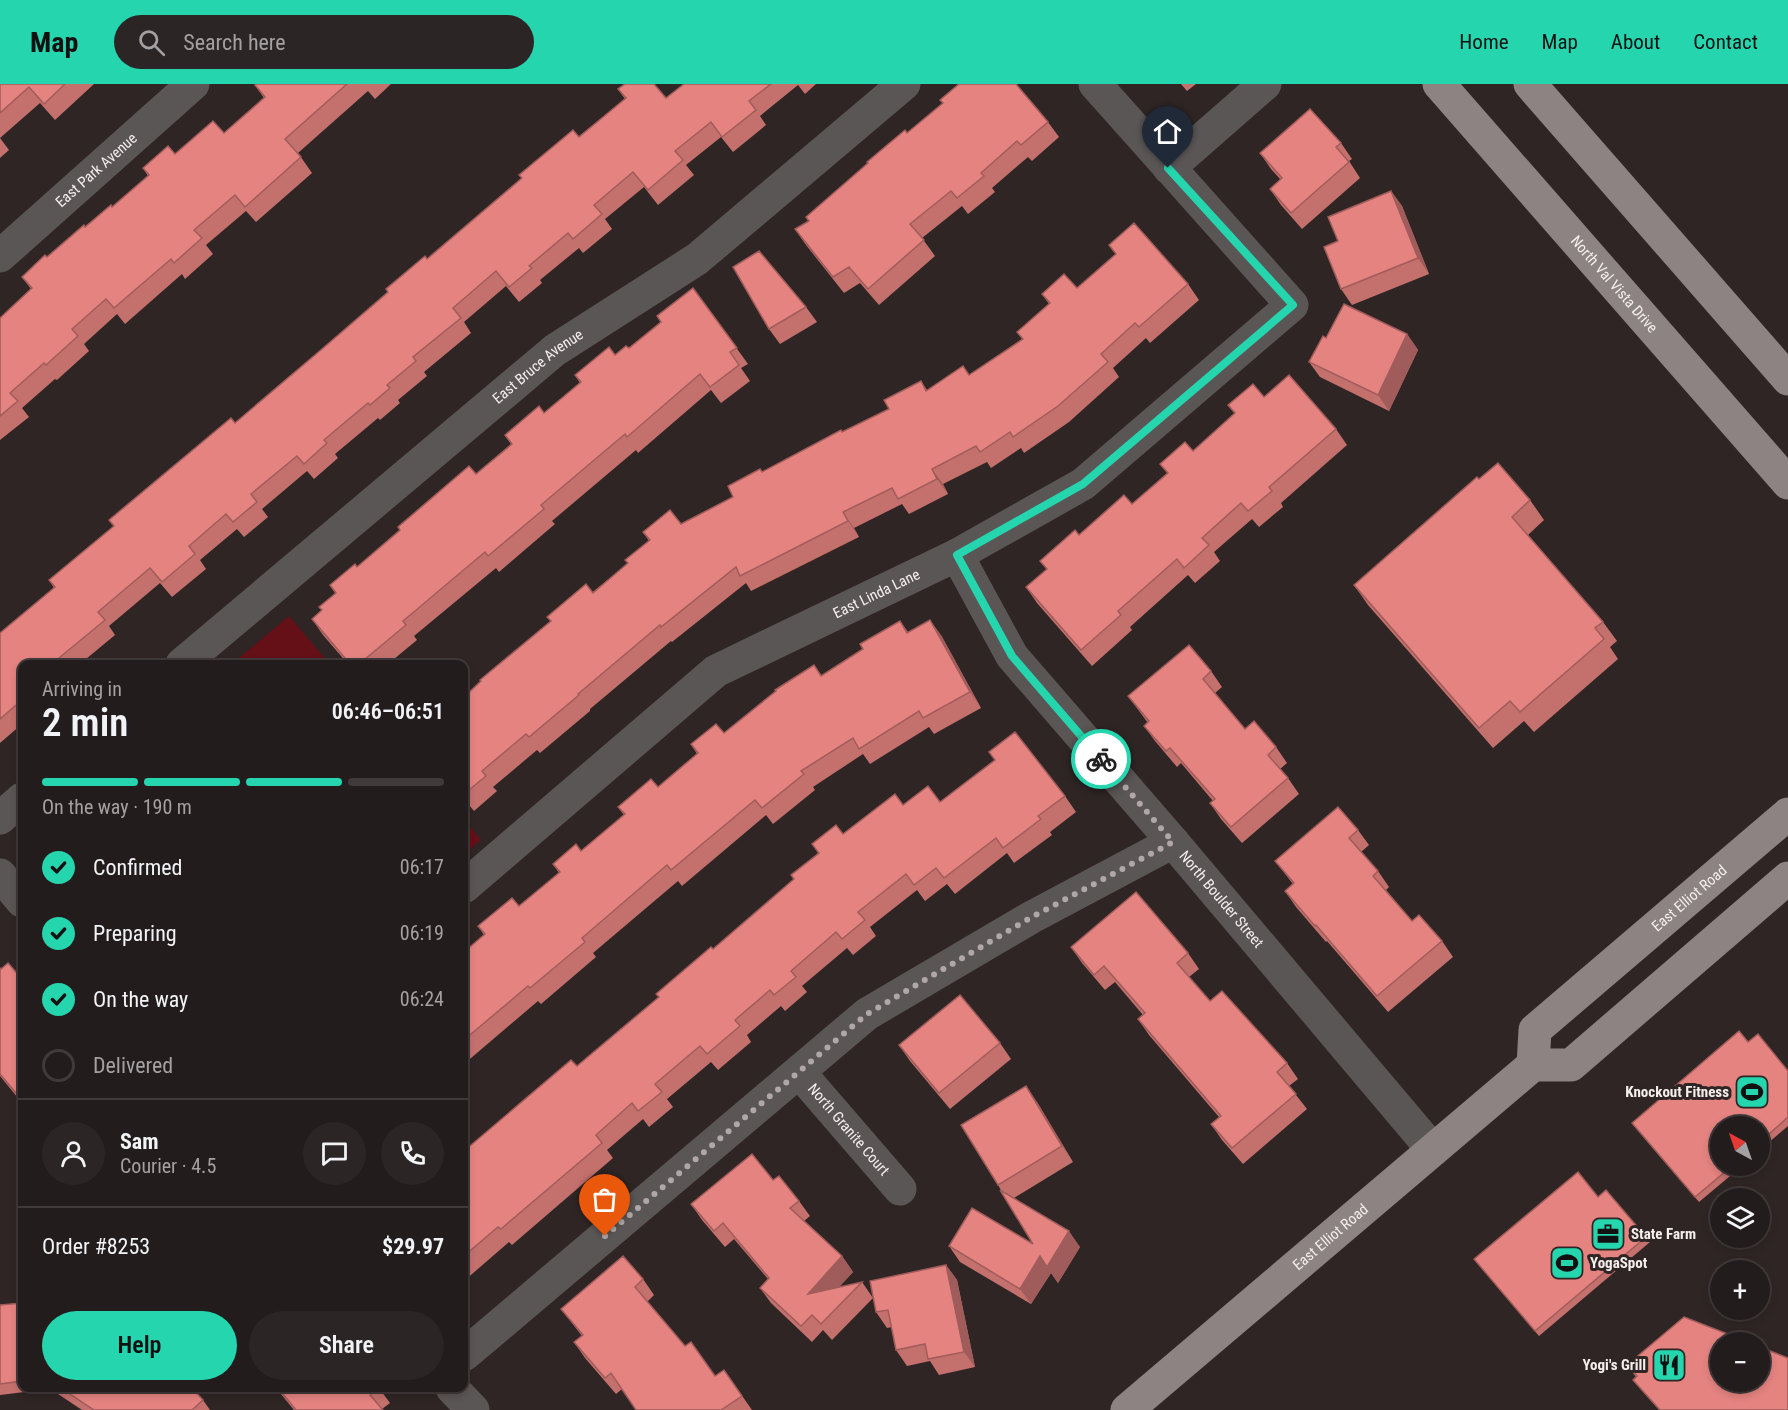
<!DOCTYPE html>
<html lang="en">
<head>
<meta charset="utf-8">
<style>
	body { margin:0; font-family:"Roboto Condensed",sans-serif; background:#2b2525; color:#f1f3f6; height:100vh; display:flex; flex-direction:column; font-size:22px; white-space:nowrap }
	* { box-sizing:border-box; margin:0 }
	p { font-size:20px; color:#a3a1a3 }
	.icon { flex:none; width:33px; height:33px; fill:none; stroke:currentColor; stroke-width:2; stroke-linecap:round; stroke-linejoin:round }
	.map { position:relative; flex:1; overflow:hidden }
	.details { position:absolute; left:18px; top:576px; width:450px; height:732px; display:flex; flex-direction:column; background:#231c1c; border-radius:12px; box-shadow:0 3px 9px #0003,0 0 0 2px #403a3b }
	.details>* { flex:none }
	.needle { width:39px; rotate:320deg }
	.fabs { position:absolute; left:1710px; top:1032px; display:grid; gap:12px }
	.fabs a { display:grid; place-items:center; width:60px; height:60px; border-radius:50%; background:#231c1c; box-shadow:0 3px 9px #0003,0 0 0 2px #403a3b; font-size:30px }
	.pin { position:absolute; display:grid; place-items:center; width:51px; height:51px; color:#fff; margin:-62px -26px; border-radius:50% 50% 50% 0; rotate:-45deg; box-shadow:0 0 6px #0007 }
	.pin .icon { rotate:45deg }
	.courier { position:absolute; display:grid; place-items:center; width:60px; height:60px; margin:-30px; border:4px solid #25d5ae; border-radius:50%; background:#fff; color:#222; box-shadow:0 2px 8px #0007 }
	.overview em { font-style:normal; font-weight:600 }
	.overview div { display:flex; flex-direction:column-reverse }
	.overview { display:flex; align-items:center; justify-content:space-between; height:102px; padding:0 24px }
	h1 { font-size:39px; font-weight:600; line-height:45px }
	.bar { display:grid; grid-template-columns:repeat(4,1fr); gap:9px 6px; align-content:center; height:72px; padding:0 24px }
	.bar i { height:8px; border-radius:4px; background:#403a3b }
	.bar .selected { background:#25d5ae }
	.bar p { grid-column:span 4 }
	.line { display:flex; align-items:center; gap:15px; padding:0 24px; border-top:2px solid #403a3b }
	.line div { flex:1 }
	.round { display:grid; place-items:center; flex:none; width:63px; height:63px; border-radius:32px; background:#2b2525 }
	ol { padding:0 24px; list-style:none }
	li { display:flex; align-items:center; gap:18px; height:66px }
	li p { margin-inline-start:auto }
	li .icon { padding:6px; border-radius:50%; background:#25d5ae; color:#111; stroke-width:4 }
	li:last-child { color:#a3a1a3 }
	li i { width:33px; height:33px; border:3px solid #403a3b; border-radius:50% }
	.cta { display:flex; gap:12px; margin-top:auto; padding:12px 24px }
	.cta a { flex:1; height:69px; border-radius:36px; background:#25d5ae; color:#111; font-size:24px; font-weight:600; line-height:69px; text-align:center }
	.cta a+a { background:#2b2525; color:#f1f3f6 }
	header { display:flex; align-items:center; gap:36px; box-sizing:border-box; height:84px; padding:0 30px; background:#25d5ae; color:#111 }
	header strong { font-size:28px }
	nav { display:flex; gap:33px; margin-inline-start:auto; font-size:21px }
	.search { width:420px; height:54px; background:#2b2525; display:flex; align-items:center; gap:15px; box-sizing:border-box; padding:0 21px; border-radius:33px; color:#a3a1a3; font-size:22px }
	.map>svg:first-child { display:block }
	.green { fill:#650f17 }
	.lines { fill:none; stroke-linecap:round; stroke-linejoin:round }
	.minor { stroke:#5b5656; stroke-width:33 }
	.major { stroke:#8d8383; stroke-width:33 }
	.wall { fill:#c4716e }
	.shaded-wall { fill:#a05c5a }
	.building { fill:#e48380; stroke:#a05c5a; stroke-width:1.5 }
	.done { stroke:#afa8a7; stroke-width:6; stroke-dasharray:0 10.8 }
	.route { stroke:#25d5ae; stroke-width:8 }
	.labels { text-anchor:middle; stroke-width:6; stroke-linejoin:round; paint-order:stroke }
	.street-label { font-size:15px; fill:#f4eeed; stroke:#2f2525 }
	.poi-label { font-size:15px; font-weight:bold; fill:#f4eeed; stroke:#2f2525; text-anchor:end }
</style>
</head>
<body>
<header>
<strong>Map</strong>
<div class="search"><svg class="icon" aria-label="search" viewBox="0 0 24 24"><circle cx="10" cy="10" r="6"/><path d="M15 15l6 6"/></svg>Search here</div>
<nav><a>Home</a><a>Map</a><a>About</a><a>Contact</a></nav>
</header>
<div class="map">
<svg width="1788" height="1326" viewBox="0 0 1788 1326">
	<rect width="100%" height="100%" fill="#2f2525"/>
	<g class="green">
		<path d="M289,532L330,580H232Z"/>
		<path d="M464,736L481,756L464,770Z"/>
	</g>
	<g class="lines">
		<g class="minor">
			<path d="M1169,84L1265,0"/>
			<path id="s1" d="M0,172L193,0"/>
			<path id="s2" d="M957,471L1012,572L1173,758L1433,1066"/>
			<path id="s3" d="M182,580L555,266L697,175L904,0"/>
			<path d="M0,734L22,715"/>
			<path d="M0,791L22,817"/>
			<path id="s4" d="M464,803L716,587L957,471L1083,400L1292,221L1095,0"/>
			<path id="s5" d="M799,988L900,1105"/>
			<path d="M464,1271L867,930L1032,833L1173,758"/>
			<path d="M452,1304L473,1326"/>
		</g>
		<g class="major">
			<path id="s6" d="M1439,0L1788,399"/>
			<path d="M1530,0L1788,295"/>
			<path id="s7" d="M1533,981L1535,946L1788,730"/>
			<path id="s8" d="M1127,1326L1533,981H1571L1788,794"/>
		</g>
	</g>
	<g class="wall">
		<path d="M0,0H94L55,36L40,19L0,54L9,66L0,74Z"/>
		<path d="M256,0H391L375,15L368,7L298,69L312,89L256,138L246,127L206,161L213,170L185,195L182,190L125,240L117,230L84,260L89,267L57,296L55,295L22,324L29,333L0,356V234L31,205L22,193L85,143L112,123L148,92L143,84L224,49L264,14L255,1Z"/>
		<path d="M684,0H816L805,10L798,1L760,32L766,41L733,68L721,53L686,81L694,91L658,121L644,103L605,135L612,145L583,169L579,164L540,196L542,199L519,218L506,202L464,238L471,249L424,288L427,292L398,316L400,319L380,336L378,334L335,370L338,374L314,395L307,387L262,425L268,433L244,453L237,445L200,476L206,485L172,513L160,499L109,542L115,551L80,580H22V640L0,659V549L54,504L49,496L114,442L109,436L235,339L322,265L427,175L625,15L618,5L666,14Z"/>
		<path d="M1181,0H1196L1187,7Z"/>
		<path d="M1048,38L1059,53L1032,77L1028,73L992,104L995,108L968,130L962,122L922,154L935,172L879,221L860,199L844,209L806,161L795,145L809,137L907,49Z"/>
		<path d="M1341,59L1352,75L1349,77L1360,94L1302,145L1281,121L1270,105L1281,96L1271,85L1260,69Z"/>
		<path d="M1391,107L1402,122L1429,190L1352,221L1341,205L1338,157Z"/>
		<path d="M1109,161L1188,200L1199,216L1150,259L1146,254L1113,284L1119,293L1069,338L1024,369L1021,364L991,384L987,378L943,400L948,410L909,430L902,420L854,444L859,453L751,507L746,499L672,558L671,557L590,625V627L540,669L537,666L493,703L497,707L474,727L464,715V613L627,480L649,457L643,448L681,440L733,413L762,388L889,325L921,297L927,306L969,291L1022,255L1017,248L1049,220L1042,210L1077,204L1116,170Z"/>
		<path d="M693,204L748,280L741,284L750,297L721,319L711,306L638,369L636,366L552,437L555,440L499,488L496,484L414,552L417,556L388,580H348L323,551L312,535L322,527L335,509L330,501L357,483L476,390L511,360L505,351L544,329L580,299L575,291L629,264L661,238Z"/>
		<path d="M806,223L817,238L780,260L769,245Z"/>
		<path d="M1407,250L1418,266L1389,327L1320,293L1309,278L1326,254Z"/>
		<path d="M1264,313L1336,345L1347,361L1281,419L1283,423L1259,443L1252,435L1214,468L1220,477L1195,499L1188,491L1130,543L1132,546L1092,582L1037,519L1026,503L1047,486L1040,477L1079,451L1132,420L1167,389L1160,380L1193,367L1235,330L1228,321Z"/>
		<path d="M1479,395L1530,416L1544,436L1528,451L1603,538L1617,557L1610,563L1618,575L1534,648L1524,637L1493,664L1368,521L1354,501Z"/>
		<path d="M900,537L908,548L941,551L981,624L934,650L929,643L870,680L863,670L813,703L815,706L773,740L766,731L682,802L678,797L593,869L596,873L541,920L538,917L464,980V868L484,851L478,842L519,822L559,789L553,780L581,767L624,731L618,723L658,703L697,670L691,660L724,649L814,581L822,592L863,565Z"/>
		<path d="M1211,587L1222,603L1215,609L1245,645L1276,663L1287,679L1280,685L1288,694L1299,710L1242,759L1221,735L1210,719L1213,717L1181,679L1177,683L1155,657L1144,642L1148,639L1128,612Z"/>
		<path d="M1065,712L1076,728L1050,748L1052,751L1014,779L1007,769L955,810L947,800L925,817L917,806L870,843L876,852L853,871L847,864L802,902L807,908L785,927L781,922L747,951L751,958L718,986L711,978L667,1015L673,1023L649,1043L643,1035L607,1066L613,1074L512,1161L509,1158L464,1197V1067L577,982L659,913L713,865L794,796L818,769L812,760L843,750L903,721L940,718Z"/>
		<path d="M1358,746L1369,761L1361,768L1378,787L1389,803L1386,806L1412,837L1442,857L1453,873L1388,928L1327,857L1326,858L1296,823L1285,807L1293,800L1275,777Z"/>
		<path d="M1071,863L1188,869L1199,885L1189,893L1210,917L1287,979L1298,995L1289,1002L1307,1025L1243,1080L1222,1056L1211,1040L1219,1033L1149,951L1138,935L1143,931L1115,898L1105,906L1082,879Z"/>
		<path d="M0,884L1,885L22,895V1019L0,992Z"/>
		<path d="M1748,958L1788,987V1042L1760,1066V1042L1720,1082H1742L1699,1118L1632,1039Z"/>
		<path d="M1000,959L1011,975L950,1025L910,977L899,961Z"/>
		<path d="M1037,1018L1073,1078L1014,1114L1080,1163L1058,1199L1051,1189L1031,1220L960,1178L949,1162L1033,1160L998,1101Z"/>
		<path d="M773,1096L799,1117L810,1132L804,1137L842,1172L853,1188L839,1203L862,1198L873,1214L832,1256L823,1246L812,1258L771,1219L760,1204L768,1195L734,1155L725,1163L702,1136L691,1120Z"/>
		<path d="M1598,1113L1646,1153L1650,1158L1539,1252L1474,1175Z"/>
		<path d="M946,1181L957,1196L975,1283L939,1291L930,1277L907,1282L896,1266L892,1243L887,1244L876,1228Z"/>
		<path d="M643,1195L654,1211L647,1218L685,1262L715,1292L724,1286L752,1326H636L622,1305L616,1310L585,1274L574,1258L582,1252L561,1225Z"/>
		<path d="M22,1219V1304H41V1306L0,1311V1221Z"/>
		<path d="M1627,1281L1788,1326H1659L1637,1301L1633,1296L1636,1293Z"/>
		<path d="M49,1304H192L203,1316L210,1326H82Z"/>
		<path d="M276,1304H379L390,1319L382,1325L383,1326H294Z"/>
	</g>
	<g class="shaded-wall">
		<path d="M1391,107L1402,122L1429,190L1418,174Z"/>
		<path d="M1407,250L1418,266L1389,327L1378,311Z"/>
		<path d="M932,385L943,400L948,410L937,395Z"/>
		<path d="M843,428L854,444L859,453L848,437Z"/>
		<path d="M930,536L941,551L981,624L970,608Z"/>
		<path d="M1026,1002L1037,1018L1073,1078L1062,1062Z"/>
		<path d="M1069,1147L1080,1163L1058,1199L1051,1189L1031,1220L1020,1205L1040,1172Z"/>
		<path d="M842,1172L853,1188L819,1225L808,1210Z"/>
		<path d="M946,1181L957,1196L975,1283L964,1268Z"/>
	</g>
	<g class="building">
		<path d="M0,0H65L44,20L29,3L0,29Z"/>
		<path d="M256,0H347L285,55L301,73L245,123L235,111L194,146L202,154L174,179L171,175L114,224L106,215L72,245L78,252L46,281L44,279L10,309L18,317L0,332V234L32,204L22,193L45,171L47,173L84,141L85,143L111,121L112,123L149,91L143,84L168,62L175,70L213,37L224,49L265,13L255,1Z"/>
		<path d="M625,0H654L666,14L684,0H771L749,17L756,26L722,53L711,38L675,67L683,76L648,106L633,88L594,121L602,130L573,155L568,149L529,182L532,184L509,203L496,187L453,224L461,234L413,273L416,277L387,301L390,304L370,321L368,319L324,356L327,359L304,380L297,372L251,410L257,418L233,438L226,430L189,462L195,470L162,498L150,484L98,528L105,536L53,579L54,580H22V616L0,635V549L55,503L49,496L114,442L109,436L231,334L235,339L322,265L388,208L386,205L425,172L427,175L522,94L519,91L573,46L579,53L626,14L618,5Z"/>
		<path d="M959,0H1016L1048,38L1021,61L1017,57L981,89L984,92L957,114L951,107L910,140L924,156L868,205L849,183L833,193L795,145L809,137L806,133L868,79L867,78L905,46L907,49L943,19L940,16Z"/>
		<path d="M1310,25L1341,59L1336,63L1349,78L1291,129L1270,105L1282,94L1260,69Z"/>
		<path d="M1391,107L1418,174L1341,205L1324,163L1338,157L1328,133Z"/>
		<path d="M1134,139L1188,200L1139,243L1135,239L1101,270L1108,278L1058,322L1013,353L1010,348L980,368L976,362L932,385L937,395L898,415L892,404L843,428L848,437L740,492L736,483L661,543L660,541L578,610L579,611L529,653L526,650L482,687L486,692L464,710V613L481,597L480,596L551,537L547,533L586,500L593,509L628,479L625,476L650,456L643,448L670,426L681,440L733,413L728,402L760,385L762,388L841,346L842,348L889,325L884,316L921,297L926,307L963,282L969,291L1023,255L1017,248L1050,219L1042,210L1064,190L1077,204L1116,170L1109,161Z"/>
		<path d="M759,167L806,223L769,245L733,183Z"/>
		<path d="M693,204L737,264L730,268L739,281L710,303L700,290L627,353L625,350L541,421L544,425L488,472L485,468L403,537L406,541L359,580H350L312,535L322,526L319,523L336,509L330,501L355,480L357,483L400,446L398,443L469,382L476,390L512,360L505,351L539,322L544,329L581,298L575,291L609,263L615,271L626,262L629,264L661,238L657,232Z"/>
		<path d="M1344,220L1407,250L1378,311L1309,278L1323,252L1326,254Z"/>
		<path d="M1289,291L1336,345L1269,403L1272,407L1248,427L1241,419L1202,454L1209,461L1184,484L1177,475L1118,527L1121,531L1081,566L1026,503L1047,485L1040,477L1075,446L1079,451L1124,411L1132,420L1168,389L1160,380L1185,358L1193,367L1235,329L1228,321L1253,300L1264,313Z"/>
		<path d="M1498,379L1530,416L1512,433L1603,538L1595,544L1604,555L1520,628L1510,617L1479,644L1354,501L1477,393L1479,395Z"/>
		<path d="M930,536L970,608L923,634L919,627L859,665L853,654L801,687L804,690L762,724L755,716L671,786L667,781L582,854L585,858L530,904L528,902L464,956V868L485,850L478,842L512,814L519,822L560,788L553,780L576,760L581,767L625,730L618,723L651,695L658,703L698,669L691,660L716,640L724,649L776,607L775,606L814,581L821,592L863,565L860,560L900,537L907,549Z"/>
		<path d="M1189,561L1211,587L1203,595L1245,645L1254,637L1276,663L1268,671L1288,694L1231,743L1210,719L1215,715L1170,664L1166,667L1144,642L1149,637L1128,612Z"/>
		<path d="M1015,648L1065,712L1038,732L1041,735L1003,764L996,754L944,794L936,784L914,801L906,790L858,828L865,836L842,855L836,848L791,887L796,893L774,911L770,906L735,936L740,942L707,970L700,962L655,1000L662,1008L638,1027L632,1019L596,1051L602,1059L501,1145L498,1143L464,1172V1067L571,976L577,982L659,913L656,910L711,863L713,865L794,795L791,791L819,769L812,760L836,741L843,750L895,710L903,721L928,702L940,718L995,676L989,668Z"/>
		<path d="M1338,723L1358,746L1349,754L1378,787L1373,792L1412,837L1419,831L1442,857L1377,912L1316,841L1315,842L1285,807L1294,799L1275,777Z"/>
		<path d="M1136,808L1188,869L1177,879L1210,917L1222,907L1287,979L1277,988L1296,1010L1232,1064L1211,1040L1221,1032L1138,935L1145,929L1104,882L1094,891L1071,863Z"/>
		<path d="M8,879L22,895V1016L0,990V884L1,885Z"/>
		<path d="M960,911L1000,959L939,1009L899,961Z"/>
		<path d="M1739,947L1748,958L1758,950L1788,987V1033L1760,1058V1042H1720V1082H1732L1695,1113L1632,1039Z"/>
		<path d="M1026,1002L1062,1062L998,1101L961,1041Z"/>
		<path d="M752,1070L773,1096L779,1092L799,1117L790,1124L842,1172L808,1210L862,1198L821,1240L812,1231L801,1242L760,1204L769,1194L723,1139L714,1147L691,1120Z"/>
		<path d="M1578,1088L1598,1113L1606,1106L1646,1153L1535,1247L1474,1175Z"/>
		<path d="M1000,1106L1069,1147L1047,1183L1040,1172L1020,1205L949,1162L972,1124L1033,1160Z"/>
		<path d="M623,1172L643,1195L635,1203L685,1262L691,1258L715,1292L724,1286L742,1312L721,1326H636L611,1289L605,1294L574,1258L583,1251L561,1225Z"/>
		<path d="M946,1181L964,1268L928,1275L925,1260L896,1266L888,1226L876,1228L870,1197Z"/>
		<path d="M22,1219V1297L0,1300V1221Z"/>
		<path d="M1684,1233L1748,1258H1720V1298H1760V1263L1788,1274V1326H1660L1633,1296L1637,1292L1627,1281Z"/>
		<path d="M61,1304H192L203,1316L192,1326H94Z"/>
		<path d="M278,1304H379L370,1311L383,1326H296Z"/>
	</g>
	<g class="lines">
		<path class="done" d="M605,1152L867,930L1032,833L1173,758L1101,675"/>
		<path class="route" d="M1101,675L1012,572L957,471L1083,400L1293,221L1168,84"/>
	</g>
	<defs>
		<symbol id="stadium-square" viewBox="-11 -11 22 22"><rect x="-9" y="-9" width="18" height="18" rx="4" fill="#25d5ae" stroke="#2f2525"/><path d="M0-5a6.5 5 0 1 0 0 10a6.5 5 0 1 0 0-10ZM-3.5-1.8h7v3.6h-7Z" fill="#111"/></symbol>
		<symbol id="office-square" viewBox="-11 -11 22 22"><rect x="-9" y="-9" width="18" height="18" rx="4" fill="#25d5ae" stroke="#2f2525"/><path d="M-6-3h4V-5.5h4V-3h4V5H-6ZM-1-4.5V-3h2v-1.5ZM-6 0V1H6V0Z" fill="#111"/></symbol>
		<symbol id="restaurant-square" viewBox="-11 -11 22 22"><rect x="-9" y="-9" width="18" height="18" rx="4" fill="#25d5ae" stroke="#2f2525"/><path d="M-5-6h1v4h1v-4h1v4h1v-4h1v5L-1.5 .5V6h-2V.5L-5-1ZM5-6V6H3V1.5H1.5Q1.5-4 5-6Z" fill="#111"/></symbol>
	</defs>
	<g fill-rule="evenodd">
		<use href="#stadium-square" x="1733" y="989" width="38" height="38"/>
		<use href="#office-square" x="1589" y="1131" width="38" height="38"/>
		<use href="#stadium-square" x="1548" y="1160" width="38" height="38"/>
		<use href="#restaurant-square" x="1650" y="1262" width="38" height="38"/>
	</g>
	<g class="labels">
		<g class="street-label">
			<text dy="5" stroke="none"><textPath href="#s1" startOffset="129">East Park Avenue</textPath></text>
			<text dy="5" stroke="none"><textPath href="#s6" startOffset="266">North Val Vista Drive</textPath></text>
			<text dy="5" stroke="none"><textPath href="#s3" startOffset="464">East Bruce Avenue</textPath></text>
			<text dy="5" stroke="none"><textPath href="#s4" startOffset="510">East Linda Lane</textPath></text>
			<text dy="5" stroke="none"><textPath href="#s7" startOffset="238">East Elliot Road</textPath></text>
			<text dy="5" stroke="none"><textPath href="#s2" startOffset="436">North Boulder Street</textPath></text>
			<text dy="5" stroke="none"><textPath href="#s5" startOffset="76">North Granite Court</textPath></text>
			<text dy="5" stroke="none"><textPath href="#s8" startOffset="267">East Elliot Road</textPath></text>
		</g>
		<g class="poi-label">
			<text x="1729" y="1013">Knockout Fitness</text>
			<text x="1631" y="1155" text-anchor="start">State Farm</text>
			<text x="1590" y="1184" text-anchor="start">YogaSpot</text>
			<text x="1646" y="1286">Yogi's Grill</text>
		</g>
	</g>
</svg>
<div class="fabs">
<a><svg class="needle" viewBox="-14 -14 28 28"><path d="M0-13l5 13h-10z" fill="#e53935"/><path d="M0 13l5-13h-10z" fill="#a3a1a3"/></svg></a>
<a><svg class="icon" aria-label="layers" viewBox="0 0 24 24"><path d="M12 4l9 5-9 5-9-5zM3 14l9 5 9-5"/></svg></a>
<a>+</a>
<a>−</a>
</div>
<div class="pin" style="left:605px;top:1152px;background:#ea580c"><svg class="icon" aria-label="bag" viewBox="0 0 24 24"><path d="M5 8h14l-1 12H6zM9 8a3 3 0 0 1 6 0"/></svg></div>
<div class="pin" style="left:1168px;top:84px;background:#1f2937"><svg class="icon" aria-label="home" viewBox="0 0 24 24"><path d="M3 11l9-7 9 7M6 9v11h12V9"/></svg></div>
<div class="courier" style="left:1101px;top:675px"><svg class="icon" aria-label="bike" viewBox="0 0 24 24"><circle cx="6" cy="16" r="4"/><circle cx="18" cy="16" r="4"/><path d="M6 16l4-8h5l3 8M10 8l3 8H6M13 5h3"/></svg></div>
<section class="details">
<div class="overview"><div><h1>2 min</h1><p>Arriving in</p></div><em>06:46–06:51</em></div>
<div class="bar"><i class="selected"></i><i class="selected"></i><i class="selected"></i><i></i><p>On the way · 190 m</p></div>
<ol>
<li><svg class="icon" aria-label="check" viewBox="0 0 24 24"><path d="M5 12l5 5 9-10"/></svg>Confirmed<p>06:17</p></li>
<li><svg class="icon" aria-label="check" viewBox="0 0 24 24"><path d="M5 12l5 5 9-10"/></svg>Preparing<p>06:19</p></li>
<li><svg class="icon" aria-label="check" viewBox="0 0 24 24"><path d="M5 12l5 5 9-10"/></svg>On the way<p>06:24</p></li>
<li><i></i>Delivered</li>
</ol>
<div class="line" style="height:108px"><a class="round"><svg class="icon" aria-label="person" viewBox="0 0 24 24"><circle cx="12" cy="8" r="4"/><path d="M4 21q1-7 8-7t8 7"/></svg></a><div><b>Sam</b><p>Courier · 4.5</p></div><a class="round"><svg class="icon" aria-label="chat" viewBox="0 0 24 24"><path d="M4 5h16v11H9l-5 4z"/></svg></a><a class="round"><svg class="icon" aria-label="phone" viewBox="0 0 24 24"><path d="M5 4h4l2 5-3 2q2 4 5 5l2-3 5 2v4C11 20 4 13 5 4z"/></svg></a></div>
<div class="line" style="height:78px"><div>Order #8253</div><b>$29.97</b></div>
<div class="cta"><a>Help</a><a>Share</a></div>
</section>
</div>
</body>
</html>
